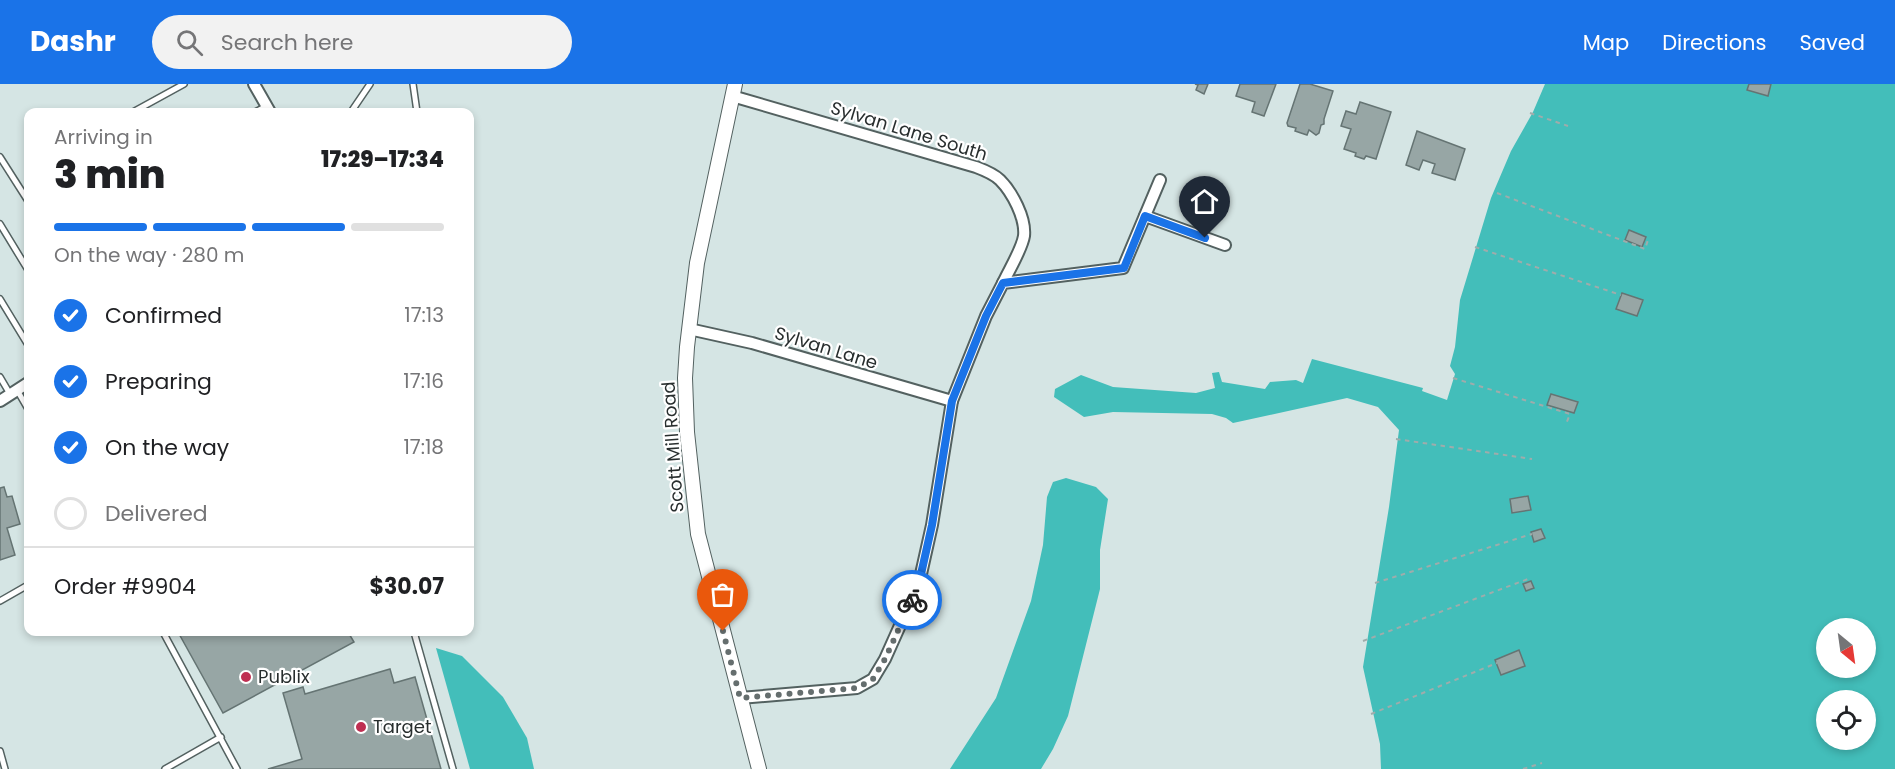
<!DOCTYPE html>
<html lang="en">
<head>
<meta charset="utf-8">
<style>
	body { margin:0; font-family:Poppins,sans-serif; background:#f2f2f2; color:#202124; height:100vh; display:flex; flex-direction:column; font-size:22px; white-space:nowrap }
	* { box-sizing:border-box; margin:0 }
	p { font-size:20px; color:#757577 }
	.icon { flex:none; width:33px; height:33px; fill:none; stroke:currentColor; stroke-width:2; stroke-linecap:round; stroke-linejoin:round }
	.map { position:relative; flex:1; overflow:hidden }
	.sheet { position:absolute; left:24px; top:24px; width:450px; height:528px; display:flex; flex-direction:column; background:#fff; border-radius:12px; box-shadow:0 3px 9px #0003 }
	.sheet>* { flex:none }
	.needle { width:39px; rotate:151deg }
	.buttons { position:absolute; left:1816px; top:534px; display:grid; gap:12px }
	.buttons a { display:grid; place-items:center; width:60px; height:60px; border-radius:50%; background:#fff; box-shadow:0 3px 9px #0003; font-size:30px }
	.pin { position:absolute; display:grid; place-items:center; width:51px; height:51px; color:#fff; margin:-62px -26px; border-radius:50% 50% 50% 0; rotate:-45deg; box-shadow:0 0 6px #0007 }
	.pin .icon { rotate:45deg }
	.courier { position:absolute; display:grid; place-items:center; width:60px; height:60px; margin:-30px; border:4px solid #1a73e8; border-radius:50%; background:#fff; color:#222; box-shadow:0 2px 8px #0007 }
	.overview em { font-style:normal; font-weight:800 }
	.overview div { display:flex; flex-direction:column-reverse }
	.overview { display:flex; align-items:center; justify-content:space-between; height:102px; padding:0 30px }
	h1 { font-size:39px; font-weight:800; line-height:45px }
	.bar { display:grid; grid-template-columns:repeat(4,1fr); gap:9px 6px; align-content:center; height:72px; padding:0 30px }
	.bar i { height:8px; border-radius:4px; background:#e0e0e0 }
	.bar .selected { background:#1a73e8 }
	.bar p { grid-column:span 4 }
	.line { display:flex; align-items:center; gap:15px; padding:0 30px; border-top:2px solid #e0e0e0 }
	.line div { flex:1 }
	ol { padding:0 30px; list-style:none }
	li { display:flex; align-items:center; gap:18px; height:66px }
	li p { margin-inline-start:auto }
	li .icon { padding:6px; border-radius:50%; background:#1a73e8; color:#fff; stroke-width:4 }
	li:last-child { color:#757577 }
	li i { width:33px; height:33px; border:3px solid #e0e0e0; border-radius:50% }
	header { display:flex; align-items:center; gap:36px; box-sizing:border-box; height:84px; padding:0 30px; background:#1a73e8; color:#fff }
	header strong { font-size:28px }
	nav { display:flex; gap:33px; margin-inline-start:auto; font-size:21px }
	.search { width:420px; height:54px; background:#f2f2f2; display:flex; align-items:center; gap:15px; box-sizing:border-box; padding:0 21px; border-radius:33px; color:#757577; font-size:22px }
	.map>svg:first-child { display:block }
	.water { fill:#43beba; fill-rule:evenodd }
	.building { fill:#97a6a5; stroke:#657473; stroke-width:1.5 }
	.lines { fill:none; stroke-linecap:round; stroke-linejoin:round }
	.service-casing { stroke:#536160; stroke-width:8 }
	.minor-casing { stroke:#536160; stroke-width:14 }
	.tertiary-casing { stroke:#536160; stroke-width:16 }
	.path { stroke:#9facab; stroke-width:2; stroke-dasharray:4.5 4.5; stroke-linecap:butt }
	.service { stroke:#fff; stroke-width:5 }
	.minor { stroke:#fff; stroke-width:10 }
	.tertiary { stroke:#fff; stroke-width:14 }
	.done { stroke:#656e6e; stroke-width:6; stroke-dasharray:0 10.8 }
	.route { stroke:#1a73e8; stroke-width:8 }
	.poi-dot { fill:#bf2f52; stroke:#fff; stroke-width:2 }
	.labels { text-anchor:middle; stroke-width:4.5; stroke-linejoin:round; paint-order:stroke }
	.street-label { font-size:18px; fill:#282e2e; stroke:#fff }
	.poi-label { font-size:18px; fill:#282e2e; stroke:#fff; text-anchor:start }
</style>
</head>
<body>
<header>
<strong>Dashr</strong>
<div class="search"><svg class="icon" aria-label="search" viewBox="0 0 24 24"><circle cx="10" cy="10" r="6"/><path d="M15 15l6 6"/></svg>Search here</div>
<nav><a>Map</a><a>Directions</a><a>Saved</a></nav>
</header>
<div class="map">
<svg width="1895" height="685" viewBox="0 0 1895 685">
	<rect width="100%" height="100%" fill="#d5e5e4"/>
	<g class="water">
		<path d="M1545,0H1895V685H1381L1380,660L1363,583L1389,423L1399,346L1378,323L1347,314L1233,339L1226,334L1212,330L1113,328L1084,333L1054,313L1055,305L1081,291L1113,303L1196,309L1215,304L1212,289L1219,288L1222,298L1265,305L1270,298L1296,296L1303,299L1312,275L1423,304L1422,307L1447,316L1455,290L1450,282L1455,263L1460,216L1491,114L1511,67L1533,28ZM1827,544H1866V584H1827ZM1827,616H1866V656H1827Z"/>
		<path d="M1066,394L1096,403L1108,415L1100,466V505L1068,632L1053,665L1041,685H950L996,614L1031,517L1043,461L1047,413L1053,398Z"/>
		<path d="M436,564L462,572L503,613L527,654L534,685H470Z"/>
	</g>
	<g class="building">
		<path d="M1195,0H1208L1204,10L1196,6L1198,1Z"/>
		<path d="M1240,0H1276L1264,32L1252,28L1255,18L1236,12Z"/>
		<path d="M1300,0H1310L1333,7L1324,35V40L1321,41L1319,49L1316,51L1309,46L1307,51L1295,47L1296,44L1288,42L1287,39Z"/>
		<path d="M1749,0H1771L1768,12L1747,6Z"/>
		<path d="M1360,18L1391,28L1376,75L1366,72L1364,75L1355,72L1356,69L1344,65L1351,45L1341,42L1346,27L1356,30Z"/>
		<path d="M1417,47L1465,65L1455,96L1432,89L1435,80L1423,76L1419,86L1406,81Z"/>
		<path d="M1629,146L1646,153L1642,163L1625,156Z"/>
		<path d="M1622,209L1643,216L1637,232L1616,225Z"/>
		<path d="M1551,310L1578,318L1574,329L1547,321Z"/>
		<path d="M4,403L7,413L12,412L20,440L7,444L15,471L0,476V404Z"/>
		<path d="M1528,412L1531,426L1512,429L1510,415Z"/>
		<path d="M1541,445L1545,454L1534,458L1531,448Z"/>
		<path d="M1531,497L1534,504L1526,507L1523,500Z"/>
		<path d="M178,548H348L354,558L223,629Z"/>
		<path d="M1519,566L1525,582L1501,591L1495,576Z"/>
		<path d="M390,585L394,599L415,593L441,685H268L302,675L283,609L303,603L305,610Z"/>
	</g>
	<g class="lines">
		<defs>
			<g id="service">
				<path d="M413,0L417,28"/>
				<path d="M133,28L184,0"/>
				<path d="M255,28L267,22"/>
				<path d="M351,28L370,0"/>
				<path d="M0,73L28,117"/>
				<path d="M0,140L28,186"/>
				<path d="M0,215L28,261"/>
				<path d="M0,293L10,310"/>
				<path d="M17,306L28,325"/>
				<path d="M0,517L28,501"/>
				<path d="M163,548L237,685"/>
				<path d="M414,548L453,685"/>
				<path d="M0,667L5,685"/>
				<path d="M165,685L221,653"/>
			</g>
			<g id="minor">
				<path d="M254,0L270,28"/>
				<path d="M732,12L976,83C984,86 994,90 1000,96C1012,108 1026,134 1024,152C1022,165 1009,186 1003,199"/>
				<path d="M1145,132L1225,161"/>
				<path d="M689,245L752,259L952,317"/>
				<path d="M0,317L28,299"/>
				<path d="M740,614L857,604L873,595L885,575L919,499L932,441L952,317L986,232L1003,199L1123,184L1160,96"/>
			</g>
			<path id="tertiary" d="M735,0L697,179L687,263L685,294L687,348L698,450L759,685"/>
		</defs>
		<use href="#service" class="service-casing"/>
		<use href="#minor" class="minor-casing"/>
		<use href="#tertiary" class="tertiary-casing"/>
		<g class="path">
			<path d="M1530,29L1568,42"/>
			<path d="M1497,109L1645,165L1648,156"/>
			<path d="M1475,163L1621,211"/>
			<path d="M1453,294L1570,330L1566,340"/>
			<path d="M1396,355L1532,375"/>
			<path d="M1375,499L1532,450"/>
			<path d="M1363,557L1528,495"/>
			<path d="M1371,630L1497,579"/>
			<path d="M1523,685L1542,679"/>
		</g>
		<use href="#service" class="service"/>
		<use href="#minor" class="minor"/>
		<use href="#tertiary" class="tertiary"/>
	</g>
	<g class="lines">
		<path class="done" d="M723,547L740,614L857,604L873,595L885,575L912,516"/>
		<path class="route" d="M912,516L919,499L932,441L952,317L986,232L1003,199L1124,184L1145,132L1205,154"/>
	</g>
	<g class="poi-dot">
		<circle cx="246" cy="593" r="6"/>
		<circle cx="361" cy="643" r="6"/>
	</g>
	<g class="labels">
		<g class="street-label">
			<text transform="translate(909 47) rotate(17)" y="6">Sylvan Lane South</text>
			<text transform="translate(826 264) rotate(17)" y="6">Sylvan Lane</text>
			<text transform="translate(673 363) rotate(-94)" y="6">Scott Mill Road</text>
		</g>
		<g class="poi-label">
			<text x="258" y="599">Publix</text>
			<text x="373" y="649">Target</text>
		</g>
	</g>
</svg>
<div class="buttons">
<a><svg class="needle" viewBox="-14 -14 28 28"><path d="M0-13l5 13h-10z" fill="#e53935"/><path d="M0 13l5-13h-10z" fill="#757577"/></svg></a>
<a><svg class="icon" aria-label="locate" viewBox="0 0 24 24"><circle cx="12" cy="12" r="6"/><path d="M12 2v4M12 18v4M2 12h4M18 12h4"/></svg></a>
</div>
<div class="pin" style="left:723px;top:547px;background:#ea580c"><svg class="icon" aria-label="bag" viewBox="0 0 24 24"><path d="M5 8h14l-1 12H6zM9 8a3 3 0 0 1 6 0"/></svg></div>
<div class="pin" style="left:1205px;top:154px;background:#1f2937"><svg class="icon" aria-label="home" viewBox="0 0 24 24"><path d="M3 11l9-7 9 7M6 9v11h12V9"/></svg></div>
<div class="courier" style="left:912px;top:516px"><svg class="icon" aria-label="bike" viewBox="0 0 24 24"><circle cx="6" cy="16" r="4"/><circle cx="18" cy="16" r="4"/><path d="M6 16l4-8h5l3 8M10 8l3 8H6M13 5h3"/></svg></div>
<section class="sheet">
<div class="overview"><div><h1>3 min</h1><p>Arriving in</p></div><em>17:29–17:34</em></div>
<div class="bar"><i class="selected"></i><i class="selected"></i><i class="selected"></i><i></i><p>On the way · 280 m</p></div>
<ol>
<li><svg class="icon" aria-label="check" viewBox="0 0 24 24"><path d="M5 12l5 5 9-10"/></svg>Confirmed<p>17:13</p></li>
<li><svg class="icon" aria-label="check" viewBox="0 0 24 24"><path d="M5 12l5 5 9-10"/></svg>Preparing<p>17:16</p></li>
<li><svg class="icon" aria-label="check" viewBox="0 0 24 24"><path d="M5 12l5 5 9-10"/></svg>On the way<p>17:18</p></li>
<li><i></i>Delivered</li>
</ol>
<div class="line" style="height:78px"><div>Order #9904</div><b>$30.07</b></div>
</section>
</div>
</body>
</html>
